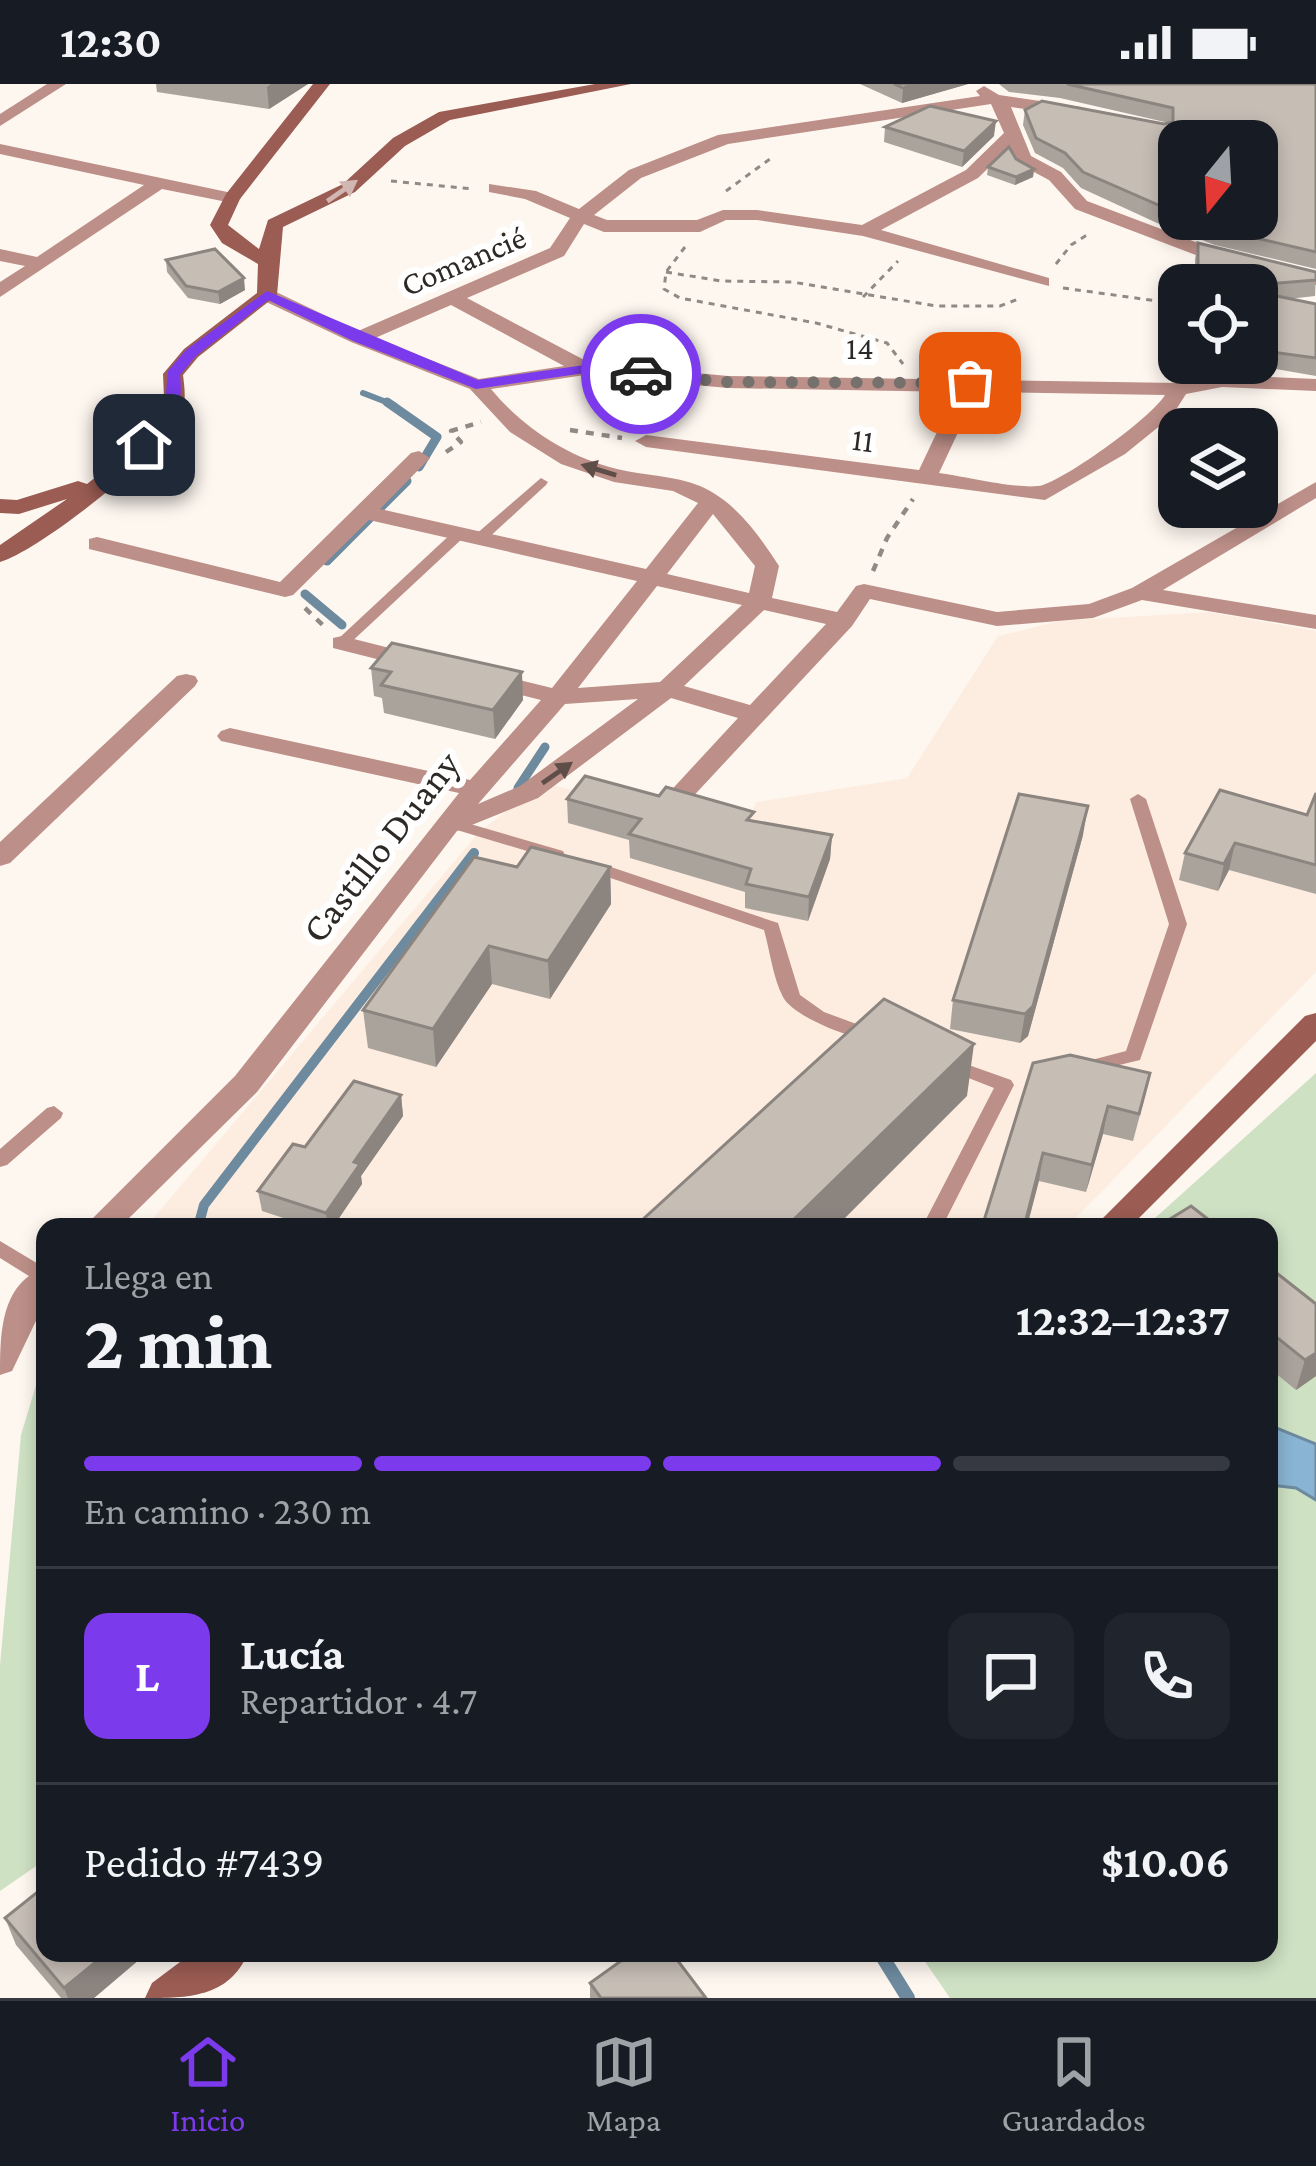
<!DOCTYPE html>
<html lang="es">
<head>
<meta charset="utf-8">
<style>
	body { margin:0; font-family:"Crimson Pro",serif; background:#20242c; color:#f1f3f6; height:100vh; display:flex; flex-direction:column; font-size:45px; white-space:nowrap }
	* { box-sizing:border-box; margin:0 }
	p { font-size:39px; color:#9ea1a6 }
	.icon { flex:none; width:66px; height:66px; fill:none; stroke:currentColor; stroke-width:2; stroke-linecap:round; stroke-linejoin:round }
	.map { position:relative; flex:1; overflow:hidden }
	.drawer { position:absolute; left:36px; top:1134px; width:1242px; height:744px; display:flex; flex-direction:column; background:#171b24; border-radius:24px; box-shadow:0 6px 18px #0003 }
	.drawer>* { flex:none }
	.needle { width:78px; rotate:198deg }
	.fabs { position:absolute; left:1158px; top:36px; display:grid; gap:24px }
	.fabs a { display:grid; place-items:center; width:120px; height:120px; border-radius:24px; background:#171b24; box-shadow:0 6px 18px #0003; font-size:60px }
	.pin { position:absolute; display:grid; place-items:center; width:102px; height:102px; color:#fff; margin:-51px; border-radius:24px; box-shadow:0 6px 18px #0006 }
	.courier { position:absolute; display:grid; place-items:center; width:120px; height:120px; margin:-60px; border:9px solid #7c3aed; border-radius:50%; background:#fff; color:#222; box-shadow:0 3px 15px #0007 }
	.overview em { font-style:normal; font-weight:700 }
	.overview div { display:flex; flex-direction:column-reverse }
	.overview { display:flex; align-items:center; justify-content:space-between; height:204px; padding:0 48px }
	h1 { font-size:78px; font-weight:700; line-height:90px }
	.bar { display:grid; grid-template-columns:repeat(4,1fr); gap:18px 12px; align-content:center; height:144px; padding:0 48px }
	.bar i { height:15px; border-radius:9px; background:#363941 }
	.bar .on { background:#7c3aed }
	.bar p { grid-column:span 4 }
	.line { display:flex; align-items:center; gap:30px; padding:0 48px; border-top:3px solid #363941 }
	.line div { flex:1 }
	.round { display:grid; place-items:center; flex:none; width:126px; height:126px; border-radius:24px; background:#20242c }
	.status { display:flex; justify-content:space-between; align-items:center; height:84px; padding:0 60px; background:#171b24; direction:ltr }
	.status svg { height:33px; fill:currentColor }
	.tabs { display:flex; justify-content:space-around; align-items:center; height:168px; border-top:3px solid #363941; background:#171b24; font-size:33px; color:#9ea1a6 }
	.tabs a { display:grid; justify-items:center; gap:6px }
	.tabs .on { color:#7c3aed }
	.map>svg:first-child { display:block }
	.built { fill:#fdede0 }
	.green { fill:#cee1c3 }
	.water { fill:#89b4d3; stroke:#6d8a9f; stroke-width:3 }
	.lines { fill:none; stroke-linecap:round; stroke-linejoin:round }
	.stream-far3 { stroke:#6d8a9f; stroke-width:6 }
	.stream-far2 { stroke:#6d8a9f; stroke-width:9 }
	.stream-far1 { stroke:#6d8a9f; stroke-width:10 }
	.stream { stroke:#6d8a9f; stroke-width:14 }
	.path-far1 { stroke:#908a86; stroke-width:3; stroke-dasharray:6 6; stroke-linecap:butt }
	.path { stroke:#908a86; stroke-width:4.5; stroke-dasharray:8 8; stroke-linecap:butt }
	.lane { fill:#bc8f88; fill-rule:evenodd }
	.street { fill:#bc8f88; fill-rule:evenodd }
	.secondary { fill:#9a5c53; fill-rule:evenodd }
	.wall { fill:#aaa39c; fill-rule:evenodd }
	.shaded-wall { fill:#8b847f }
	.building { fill:#c6bdb5; stroke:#8b847f; stroke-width:3 }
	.oneway { fill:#d2b6b2 }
	.oneway2 { fill:#5f4d48 }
	.route { fill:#7c3aed }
	.done { stroke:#76716d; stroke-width:12; stroke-dasharray:0 21.6 }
	.labels { text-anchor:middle; stroke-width:12; stroke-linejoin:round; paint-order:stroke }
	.far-street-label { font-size:33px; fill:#2d2926; stroke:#fff }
	.street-label { font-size:39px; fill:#2d2926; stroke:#fff }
</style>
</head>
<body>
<div class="status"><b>12:30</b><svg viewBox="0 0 49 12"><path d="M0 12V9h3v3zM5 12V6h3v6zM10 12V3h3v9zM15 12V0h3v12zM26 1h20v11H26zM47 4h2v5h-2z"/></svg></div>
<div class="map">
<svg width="1316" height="1914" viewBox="0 0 1316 1914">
	<rect width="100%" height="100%" fill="#fef7f0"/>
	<path class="built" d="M1209,528L1316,547V888L1067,1143H146L480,747L544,699L741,747L757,718L907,694L998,552L1060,537Z"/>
	<g class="green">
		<path d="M1316,989V1360L1269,1341V1143H1145Z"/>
		<path d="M45,1271V1776L0,1807V1581L21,1351Z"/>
		<path d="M1269,1401L1296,1404L1316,1416V1914H950L919,1869H1269Z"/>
	</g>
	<path class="water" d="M1269,1341L1316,1360V1416L1296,1404L1269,1401Z"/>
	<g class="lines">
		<path class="stream-far3" d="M363,309L394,321"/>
		<g class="stream-far2">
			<path d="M387,318L437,353L419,383"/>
			<path d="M327,477L407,397"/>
			<path d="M305,510L342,541"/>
			<path d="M518,704L545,663"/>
		</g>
		<path class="stream-far1" d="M198,1143L204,1121L474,769"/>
		<path class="stream" d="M880,1869L908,1914"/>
		<g class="path-far1">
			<path d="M391,97L473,105"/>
			<path d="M726,107L774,72"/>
			<path d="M685,163L666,188L664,205L680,214L816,239L887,259L903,280"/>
			<path d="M1056,180L1071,161L1090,149"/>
			<path d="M666,188L721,197L792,198L936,222H1000L1021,214"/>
			<path d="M1063,204L1179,220"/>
			<path d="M863,213L898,177"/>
		</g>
		<g class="path">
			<path d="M570,346L622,354"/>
			<path d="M446,368L461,358L451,347L481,338"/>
			<path d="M873,487L887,454L913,415"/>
			<path d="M305,524L326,544"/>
		</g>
		<g class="lane">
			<path d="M541,394L548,398L546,401L485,457H475V451Z"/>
			<path d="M459,446L464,447V453L347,562H337V556L454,447Z"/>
			<path d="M1138,710L1146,715L1187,840L1140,976L1086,989L1080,987L1077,983L1080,979L1126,967L1169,840L1130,715Z"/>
			<path d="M453,735L563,767L565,771L557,776L447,743L445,740Z"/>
			<path d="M590,776L778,839L800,911L824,928L878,948L881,952L878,956C857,958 793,933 783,913C773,894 770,867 764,846L584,785L582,781Z"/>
			<path d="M949,974L1011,996L1014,1001L942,1143H922L994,1004L943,984L940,980Z"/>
			<path d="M54,1022L63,1029L61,1034L7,1081L0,1083V1065L47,1024Z"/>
			<path d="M0,1157L45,1184V1202L0,1174Z"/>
		</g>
		<g class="street">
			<path d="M47,0H66L0,42V30Z"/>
			<path d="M984,2L999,11L1081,23L1083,27L1075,32L1011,23L1031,72L1061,88L1087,117L1214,165L1316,189V201L1201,173L1075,125L1049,96L1017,79L1010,63L978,94L881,146L1049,194V202L863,152L757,136H726L700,148H604L584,140L564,172L467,214L590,279L728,292L1179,299L1222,291L1316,295V307L1222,303L1186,310L1172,332L1125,370L1045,416L646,363L635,357L646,351L919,386L956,308L728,304L585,291L491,305C522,343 569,374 617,385C644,392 674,391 700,402C735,417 759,451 779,482L772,514L837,528L856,502L864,500L997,528L1089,520L1132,504L1316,398V414L1163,506L1316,531V545L1142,516L1093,534L997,542L870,515L852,542L686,720L677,722L664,714L738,634L671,614L538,714L457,747L257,1008L120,1143H84L235,992L459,709L221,657L217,652L221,647L230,644L470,696L541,616L473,599L470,594L473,589L482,587L552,604L637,497L369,436L293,511L285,513L89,465V455L97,453L280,498L411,369L419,367L430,374L380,425L646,485L698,419L673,407L614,398L561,380L510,348L470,305L351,258L260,215V207H274L358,247L550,164L570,134L525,115L489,108V100L536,107L579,125L629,86L718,51L980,12L976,7ZM991,20L1004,49L966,86L862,141L757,126H723L697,136H607L594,131L641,94L728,60ZM451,221L564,282L479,295L375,254ZM977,308L1165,311C1151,334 1070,392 1043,401C1023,407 963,392 939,389ZM713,430L755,482L749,509L667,490ZM657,502L742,521L660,598L578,604ZM764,526L826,540L750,621L684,602ZM638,615L520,702L478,720L565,620Z"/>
			<path d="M0,60L232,109L241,114L232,119L162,105L0,213V198L25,182L0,177V165L37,173L144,101L0,70Z"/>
			<path d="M342,552L433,575L436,580L424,587L333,564V554Z"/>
			<path d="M186,590L195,592L198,597L195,602L10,779L0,782V758L177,592Z"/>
			<path d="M45,1184V1218L12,1287L0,1291C0,1251 0,1199 45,1184Z"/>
		</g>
		<g class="secondary">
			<path d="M313,0H330L240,115L228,141L259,165L268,136L343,100L393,54L439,28L595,0H631L450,36L405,62L355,108L283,143L277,211L198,273L183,291C185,307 187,322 178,337C156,374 40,466 0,478V461L67,415L19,430L0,429V415L17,416L78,397L87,400L131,365L158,335L164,313L163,290L184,265L257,209L258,180L222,159L210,141L226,110Z"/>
			<path d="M1316,929V957L1130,1143H1094L1305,932Z"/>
			<path d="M192,1869H248C229,1914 187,1914 145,1914L152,1899Z"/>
		</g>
	</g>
	<g class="wall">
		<path d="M156,0H308L269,25L157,8Z"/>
		<path d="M860,0H968L902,19Z"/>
		<path d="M999,0H1316V185L1215,161L1157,139L1081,104L1063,84L1035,69L1023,41L1025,26L1164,40L1169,39L1060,14L1009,8ZM1179,57L1257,135H1179Z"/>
		<path d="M885,43L994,52L962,83L884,58Z"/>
		<path d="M1016,75L1034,85L1033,93L1015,101L987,91L988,83Z"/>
		<path d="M1198,159L1316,188L1315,212L1289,215L1316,220V292L1264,283H1225L1224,279H1257V201H1195V175Z"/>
		<path d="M166,176L245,206L220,220L188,214L167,188Z"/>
		<path d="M371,584L523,616L495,655L384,629L382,614L374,612Z"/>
		<path d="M1316,709V810L1229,786L1218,807L1179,796L1185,769L1307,731Z"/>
		<path d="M567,715L753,737L832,751L830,775L808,837L745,824V808L630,774L629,756L568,739Z"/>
		<path d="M1083,751L1028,952L1020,959L950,945L953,916Z"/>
		<path d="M517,783H610L611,820L550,915L492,900L436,983L368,964L363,926Z"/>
		<path d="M1033,979L1144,1016L1133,1057L1103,1050L1086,1108L1039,1097Z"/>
		<path d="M401,1011L403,1032L361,1092L362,1100L333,1143H311L262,1127L258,1107L305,1063Z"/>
		<path d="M1269,1183L1316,1220V1292L1296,1306L1269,1284Z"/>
		<path d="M5,1834L45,1869H147L94,1914H61L16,1861Z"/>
		<path d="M590,1899L706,1914H590Z"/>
	</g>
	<g class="shaded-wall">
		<path d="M271,0H308L269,25L267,3Z"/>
		<path d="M918,0H968L902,19L903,4Z"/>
		<path d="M996,37L994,52L962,83L964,67Z"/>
		<path d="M1034,85L1033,93L1015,101L1016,93Z"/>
		<path d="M244,194L245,206L220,220L218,208Z"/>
		<path d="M522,588L523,616L495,655L493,626Z"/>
		<path d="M1088,722L1083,751L1028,952L1020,959L1025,930Z"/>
		<path d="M832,751L830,775L808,837L809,813Z"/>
		<path d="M1235,759L1229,786L1218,807L1224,780Z"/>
		<path d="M610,783L611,820L550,915L548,877Z"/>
		<path d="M489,862L492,900L436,983L433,945Z"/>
		<path d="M974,960L967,1012L836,1143H786Z"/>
		<path d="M401,1011L403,1032L361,1092L362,1100L333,1143H328L326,1129L354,1078Z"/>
		<path d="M1108,1022L1103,1050L1086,1108L1092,1081Z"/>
		<path d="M1043,1069L1039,1097L1027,1143H1024Z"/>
		<path d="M1316,1269V1292L1296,1306L1305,1276Z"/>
		<path d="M107,1869H147L94,1914H68L64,1904Z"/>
	</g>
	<g class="building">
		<path d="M894,0H918L903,4Z"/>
		<path d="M1067,0H1316V168L1218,145L1192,135H1257V57H1179V130L1083,88L1065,69L1036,54L1025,26L1042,17L1164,40L1173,38V24Z"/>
		<path d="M930,22L996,37L964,67L885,43Z"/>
		<path d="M1009,63L1016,75L1034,85L1016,93L988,83Z"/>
		<path d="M1198,159L1316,188V196L1254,201H1209L1208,194L1198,193Z"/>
		<path d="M215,165L244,194L218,208L186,202L166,176Z"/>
		<path d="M1257,208L1316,220V274L1257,266Z"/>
		<path d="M392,559L522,588L493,626L381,601L391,588L371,584Z"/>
		<path d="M585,692L659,712L666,703L754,728L747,736L832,751L809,813L746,800L751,785L629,750L641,735L567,715Z"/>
		<path d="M1220,706L1307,731L1316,709V781L1235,759L1224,780L1185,769Z"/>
		<path d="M1019,710L1088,722L1033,922L1025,930L953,916Z"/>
		<path d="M531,763L610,783L548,877L489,862L433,945L363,926L474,773L517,783Z"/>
		<path d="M884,915L974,960L786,1143H648L640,1138Z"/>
		<path d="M1070,971L1150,989L1139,1030L1108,1022L1092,1081L1043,1069L1024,1143H982L1033,979Z"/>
		<path d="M354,997L401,1011L354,1078L360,1080L326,1129L258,1107L293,1060L305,1063Z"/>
		<path d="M1191,1122L1218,1143H1157Z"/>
		<path d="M1269,1183L1316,1220V1269L1305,1276L1269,1247Z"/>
		<path d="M45,1802V1869H107L64,1904L5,1834Z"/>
		<path d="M632,1869H672L706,1914H601L590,1899Z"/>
	</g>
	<defs><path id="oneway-solid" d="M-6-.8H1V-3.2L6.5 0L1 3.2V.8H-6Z" transform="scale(3)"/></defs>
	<use class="oneway" href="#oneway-solid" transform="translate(342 107) rotate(-35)"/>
	<g class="oneway2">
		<use href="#oneway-solid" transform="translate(599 386) rotate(-163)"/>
		<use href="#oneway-solid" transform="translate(557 689) rotate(-35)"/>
	</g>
	<path class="route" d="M267,207L478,296L585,281L647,290L641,294L585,289L476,305L353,257L268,216L196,272L180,291C184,325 173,340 149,364H139V358C169,329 164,324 168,287L186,266Z"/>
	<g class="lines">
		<path class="done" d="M641,290L728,298L970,299"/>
	</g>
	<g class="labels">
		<g class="far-street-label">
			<text transform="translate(463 176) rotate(-23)" y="12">Comancié</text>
			<text x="860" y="275">14</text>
			<text transform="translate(863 355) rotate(7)" y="12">11</text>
		</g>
		<g class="street-label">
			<text transform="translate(380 762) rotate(-52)" y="14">Castillo Duany</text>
		</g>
	</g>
</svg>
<div class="fabs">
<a><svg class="needle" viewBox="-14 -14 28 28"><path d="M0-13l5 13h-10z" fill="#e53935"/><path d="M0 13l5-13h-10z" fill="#9ea1a6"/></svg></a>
<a><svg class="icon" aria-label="locate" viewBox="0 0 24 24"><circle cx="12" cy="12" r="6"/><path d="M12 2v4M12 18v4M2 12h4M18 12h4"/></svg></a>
<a><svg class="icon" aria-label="layers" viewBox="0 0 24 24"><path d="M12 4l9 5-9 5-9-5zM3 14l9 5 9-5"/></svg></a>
</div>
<div class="pin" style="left:970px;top:299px;background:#ea580c"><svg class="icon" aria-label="bag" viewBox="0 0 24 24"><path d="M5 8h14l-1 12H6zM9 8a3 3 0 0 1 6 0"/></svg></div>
<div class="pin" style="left:144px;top:361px;background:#1f2937"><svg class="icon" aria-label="home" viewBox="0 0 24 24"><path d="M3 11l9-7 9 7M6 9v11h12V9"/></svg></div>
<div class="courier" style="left:641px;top:290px"><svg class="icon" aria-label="car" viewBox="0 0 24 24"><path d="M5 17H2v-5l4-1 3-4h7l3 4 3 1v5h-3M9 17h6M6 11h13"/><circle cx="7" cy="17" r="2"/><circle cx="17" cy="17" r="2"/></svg></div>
<section class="drawer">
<div class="overview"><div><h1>2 min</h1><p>Llega en</p></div><em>12:32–12:37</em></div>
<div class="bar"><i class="on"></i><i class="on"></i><i class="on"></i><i></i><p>En camino · 230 m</p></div>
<div class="line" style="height:216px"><b class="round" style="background:#7c3aed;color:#fff">L</b><div><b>Lucía</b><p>Repartidor · 4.7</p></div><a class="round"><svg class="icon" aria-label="chat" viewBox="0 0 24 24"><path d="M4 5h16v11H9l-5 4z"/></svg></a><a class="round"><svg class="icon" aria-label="phone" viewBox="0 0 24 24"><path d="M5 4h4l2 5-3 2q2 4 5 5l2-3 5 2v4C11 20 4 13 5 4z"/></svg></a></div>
<div class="line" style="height:156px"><div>Pedido #7439</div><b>$10.06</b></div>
</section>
</div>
<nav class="tabs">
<a class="on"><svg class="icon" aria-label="home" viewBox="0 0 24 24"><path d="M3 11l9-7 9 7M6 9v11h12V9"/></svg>Inicio</a>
<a><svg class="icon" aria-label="map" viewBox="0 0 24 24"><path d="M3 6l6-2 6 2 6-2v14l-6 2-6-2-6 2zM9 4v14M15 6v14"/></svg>Mapa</a>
<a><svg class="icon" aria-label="saved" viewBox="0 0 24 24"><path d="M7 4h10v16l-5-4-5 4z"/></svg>Guardados</a>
</nav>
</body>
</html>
